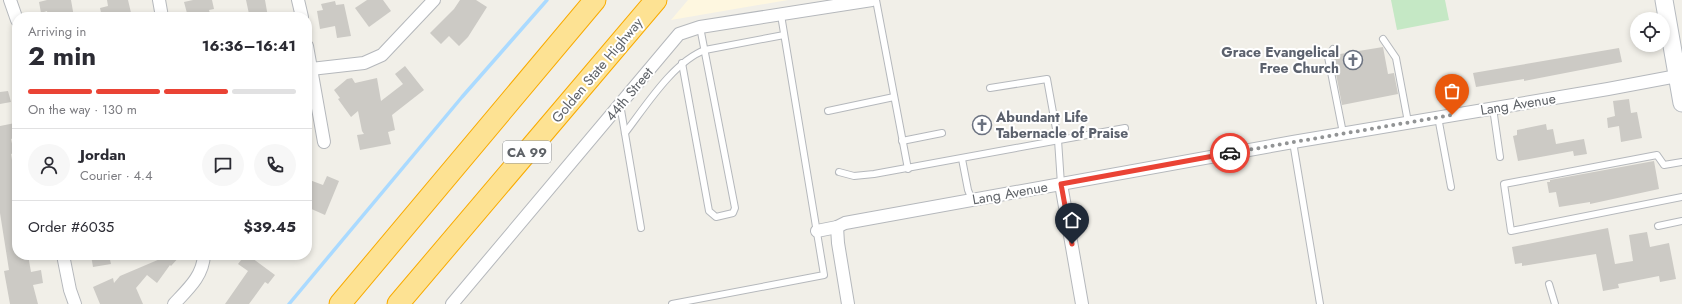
<!DOCTYPE html>
<html lang="en">
<head>
<meta charset="utf-8">
<style>
	body { margin:0; font-family:Jost,sans-serif; background:#f7f7f7; color:#2b2b33; height:100vh; display:flex; flex-direction:column; font-size:15px; white-space:nowrap }
	* { box-sizing:border-box; margin:0 }
	p { font-size:13px; color:#7c7c81 }
	.icon { flex:none; width:22px; height:22px; fill:none; stroke:currentColor; stroke-width:2; stroke-linecap:round; stroke-linejoin:round }
	.map { position:relative; flex:1; overflow:hidden }
	.details { position:absolute; left:12px; top:12px; width:300px; height:248px; display:flex; flex-direction:column; background:#fff; border-radius:16px; box-shadow:0 2px 6px #0003 }
	.details>* { flex:none }
	.controls { position:absolute; left:1630px; top:12px; display:grid; gap:8px }
	.controls a { display:grid; place-items:center; width:40px; height:40px; border-radius:50%; background:#fff; box-shadow:0 2px 6px #0003; font-size:20px }
	.pin { position:absolute; display:grid; place-items:center; width:34px; height:34px; color:#fff; margin:-41px -17px; border-radius:50% 50% 50% 0; rotate:-45deg; box-shadow:0 0 4px #0007 }
	.pin .icon { rotate:45deg }
	.courier { position:absolute; display:grid; place-items:center; width:40px; height:40px; margin:-20px; border:3px solid #ea4335; border-radius:50%; background:#fff; color:#222; box-shadow:0 1px 5px #0007 }
	.summary em { font-style:normal; font-weight:700 }
	.summary div { display:flex; flex-direction:column-reverse }
	.summary { display:flex; align-items:center; justify-content:space-between; height:68px; padding:0 16px }
	h1 { font-size:26px; font-weight:700; line-height:30px }
	.bar { display:grid; grid-template-columns:repeat(4,1fr); gap:6px 4px; align-content:center; height:48px; padding:0 16px }
	.bar i { height:5px; border-radius:3px; background:#e1e1e2 }
	.bar .active { background:#ea4335 }
	.bar p { grid-column:span 4 }
	.line { display:flex; align-items:center; gap:10px; padding:0 16px; border-top:1px solid #e1e1e2 }
	.line div { flex:1 }
	.round { display:grid; place-items:center; flex:none; width:42px; height:42px; border-radius:21px; background:#f7f7f7 }
	.map>svg:first-child { display:block }
	.commercial { fill:#fef7e0 }
	.green { fill:#c5e8c5 }
	.lines { fill:none; stroke-linecap:round; stroke-linejoin:round }
	.stream { stroke:#aadaff; stroke-width:3.5 }
	.building { fill:#cccac5 }
	.service-casing { stroke:#b5b8bc; stroke-width:8 }
	.minor-casing { stroke:#b5b8bc; stroke-width:14 }
	.secondary-casing { stroke:#b6babf; stroke-width:19 }
	.motorway-casing { stroke:#f9ab00; stroke-width:23 }
	.service { stroke:#fff; stroke-width:6 }
	.minor { stroke:#fff; stroke-width:12 }
	.secondary { stroke:#fff; stroke-width:17 }
	.motorway { stroke:#fde293; stroke-width:21 }
	.done { stroke:#929495; stroke-width:4; stroke-dasharray:0 7.2 }
	.route { stroke:#ea4335; stroke-width:5 }
	.labels { text-anchor:middle; stroke-width:4; stroke-linejoin:round; paint-order:stroke }
	.shield { fill:#fff; stroke:#8f9295; stroke-width:1 }
	.shield-label { font-size:13px; font-weight:bold; fill:#5f6368 }
	.worship-label { font-size:14px; font-weight:bold; fill:#5b616d; stroke:#fff; text-anchor:end }
	.street-label { font-size:14px; fill:#5f6368; stroke:#fff }
</style>
</head>
<body>
<div class="map">
<svg width="1682" height="304" viewBox="0 0 1682 304">
	<rect width="100%" height="100%" fill="#f1efe8"/>
	<path class="commercial" d="M688,0H788L671,20Z"/>
	<path class="green" d="M1391,0H1445L1449,20L1397,30Z"/>
	<g class="lines">
		<path class="stream" d="M289,304L462,97L547,0"/>
	</g>
	<g class="building">
		<path d="M47,0H71L74,17H48L47,11L41,13L39,2Z"/>
		<path d="M107,0H128L132,17H102L100,8L108,6Z"/>
		<path d="M193,0H212L214,9L209,10L211,17H188L184,2Z"/>
		<path d="M246,0H265L268,17H255V13L249,14Z"/>
		<path d="M367,0H383L391,11L369,27L355,8Z"/>
		<path d="M460,0H476L487,7L468,37L459,46L449,36L441,44L430,33L454,9Z"/>
		<path d="M335,1L336,5L344,4L351,36L337,38L335,26L320,29L317,11L323,10L321,4Z"/>
		<path d="M1383,47L1388,74L1394,73L1398,94L1342,105L1333,58L1334,55Z"/>
		<path d="M1619,48L1622,62L1524,81V79L1476,87L1473,73Z"/>
		<path d="M405,66L424,90L392,115L395,130L388,132L391,144L360,150L357,135L364,134L362,131L358,111L351,117L338,99L340,98L334,90L347,79L352,78L355,83L377,78L381,101L403,84L395,74Z"/>
		<path d="M8,91L11,102L0,104V92Z"/>
		<path d="M1629,99L1631,113L1637,112L1642,138L1621,142L1619,126L1608,128L1607,118L1615,116L1613,101Z"/>
		<path d="M15,123L17,137L11,139L14,153L11,154L14,172H17V184H15L17,196V255H28L31,272L41,270L43,283L33,285L38,304H10L4,271L9,270L0,213V126Z"/>
		<path d="M1546,124L1547,130L1553,129L1556,144L1584,139L1587,154L1574,156L1573,151L1518,161L1513,136L1517,135V130Z"/>
		<path d="M1654,161L1659,189L1590,204V202L1559,207L1556,192L1549,193L1547,182H1550V180Z"/>
		<path d="M327,176L339,181L325,215L307,207V179L323,185Z"/>
		<path d="M1608,228L1615,264L1633,261L1629,235L1647,232L1650,247L1669,243L1676,279L1660,282L1659,276L1618,284L1619,288L1603,291L1596,254L1522,266V263L1515,264L1512,247Z"/>
		<path d="M91,255H109L111,264L93,267Z"/>
		<path d="M159,255H181L171,266L170,265L157,283L147,275L136,288L143,304H100L93,287L113,278L114,283L120,276L160,259Z"/>
		<path d="M245,255H248L275,275L268,284L265,282L249,304H225L248,271L238,264Z"/>
	</g>
	<g class="lines">
		<defs>
			<g id="service">
				<path d="M876,0L908,169"/>
				<path d="M1383,39L1396,58L1408,122"/>
				<path d="M1333,49L1328,57L1343,133"/>
				<path d="M682,63L709,211L716,217L733,213L735,208L700,27"/>
				<path d="M990,88L1047,79L1058,140L1061,184"/>
				<path d="M620,104L641,228"/>
				<path d="M1493,108L1500,157"/>
				<path d="M828,111L894,97"/>
				<path d="M1438,117L1451,187"/>
				<path d="M625,133C645,107 674,61 705,50L784,35"/>
				<path d="M902,141L942,133"/>
				<path d="M1293,142L1320,304"/>
				<path d="M962,159L968,190L972,200"/>
				<path d="M1682,162L1664,165L1657,155L1504,184L1511,231L1682,197"/>
				<path d="M839,172L854,176L874,174L1125,128"/>
				<path d="M1658,226L1682,221"/>
				<path d="M1549,284L1555,304"/>
				<path d="M672,304L824,275L781,15"/>
			</g>
			<g id="minor">
				<path d="M10,0L17,20"/>
				<path d="M159,0L162,17"/>
				<path d="M298,0L302,17"/>
				<path d="M307,46L324,142"/>
				<path d="M311,69L364,63L382,55L434,0"/>
				<path d="M1061,184L1082,304"/>
				<path d="M837,227L838,243L848,304"/>
				<path d="M817,231L837,227L845,223L1293,142L1608,89L1677,76"/>
				<path d="M63,255L70,290L75,304"/>
				<path d="M174,304C188,289 203,276 204,255"/>
				<path d="M452,304L679,34L700,27L872,0"/>
			</g>
			<path id="secondary" d="M1664,0L1682,103"/>
			<g id="motorway">
				<path d="M340,304L595,0"/>
				<path d="M398,304L656,0"/>
			</g>
		</defs>
		<use href="#service" class="service-casing"/>
		<use href="#minor" class="minor-casing"/>
		<use href="#secondary" class="secondary-casing"/>
		<use href="#motorway" class="motorway-casing"/>
		<use href="#service" class="service"/>
		<use href="#minor" class="minor"/>
		<use href="#secondary" class="secondary"/>
		<use href="#motorway" class="motorway"/>
	</g>
	<g class="lines">
		<path class="done" d="M1230,153L1452,115"/>
		<path class="route" d="M1072,244L1061,184L1230,153"/>
	</g>
	<defs>
		<symbol id="church-ring" viewBox="-11 -11 22 22"><circle r="9.5" fill="#fff" stroke="#6b7280" stroke-width="1.5"/><path d="M-1.2-6h2.4v3.5h3.3v2.4h-3.3V6h-2.4V-.1h-3.3v-2.4h3.3Z" fill="#6b7280"/></symbol>
	</defs>
	<g fill-rule="evenodd">
		<use href="#church-ring" x="1342" y="49" width="22" height="22"/>
		<use href="#church-ring" x="971" y="114" width="22" height="22"/>
	</g>
	<g class="labels">
		<rect class="shield" x="503" y="141" width="48" height="22" rx="3"/>
		<g class="shield-label">
			<text x="527" y="157">CA 99</text>
		</g>
		<g class="worship-label">
			<text x="1339" y="57">Grace Evangelical<tspan x="1339" dy="16">Free Church</tspan></text>
			<text x="996" y="122" text-anchor="start">Abundant Life<tspan x="996" dy="16">Tabernacle of Praise</tspan></text>
		</g>
		<g class="street-label">
			<text transform="translate(597 70) rotate(-50)" y="5">Golden State Highway</text>
			<text transform="translate(629 94) rotate(-50)" y="5">44th Street</text>
			<text transform="translate(1518 104) rotate(-9)" y="5">Lang Avenue</text>
			<text transform="translate(1010 193) rotate(-10)" y="5">Lang Avenue</text>
		</g>
	</g>
</svg>
<div class="controls">
<a><svg class="icon" aria-label="locate" viewBox="0 0 24 24"><circle cx="12" cy="12" r="6"/><path d="M12 2v4M12 18v4M2 12h4M18 12h4"/></svg></a>
</div>
<div class="pin" style="left:1452px;top:115px;background:#ea580c"><svg class="icon" aria-label="bag" viewBox="0 0 24 24"><path d="M5 8h14l-1 12H6zM9 8a3 3 0 0 1 6 0"/></svg></div>
<div class="pin" style="left:1072px;top:244px;background:#1f2937"><svg class="icon" aria-label="home" viewBox="0 0 24 24"><path d="M3 11l9-7 9 7M6 9v11h12V9"/></svg></div>
<div class="courier" style="left:1230px;top:153px"><svg class="icon" aria-label="car" viewBox="0 0 24 24"><path d="M5 17H2v-5l4-1 3-4h7l3 4 3 1v5h-3M9 17h6M6 11h13"/><circle cx="7" cy="17" r="2"/><circle cx="17" cy="17" r="2"/></svg></div>
<section class="details">
<div class="summary"><div><h1>2 min</h1><p>Arriving in</p></div><em>16:36–16:41</em></div>
<div class="bar"><i class="active"></i><i class="active"></i><i class="active"></i><i></i><p>On the way · 130 m</p></div>
<div class="line" style="height:72px"><a class="round"><svg class="icon" aria-label="person" viewBox="0 0 24 24"><circle cx="12" cy="8" r="4"/><path d="M4 21q1-7 8-7t8 7"/></svg></a><div><b>Jordan</b><p>Courier · 4.4</p></div><a class="round"><svg class="icon" aria-label="chat" viewBox="0 0 24 24"><path d="M4 5h16v11H9l-5 4z"/></svg></a><a class="round"><svg class="icon" aria-label="phone" viewBox="0 0 24 24"><path d="M5 4h4l2 5-3 2q2 4 5 5l2-3 5 2v4C11 20 4 13 5 4z"/></svg></a></div>
<div class="line" style="height:52px"><div>Order #6035</div><b>$39.45</b></div>
</section>
</div>
</body>
</html>
